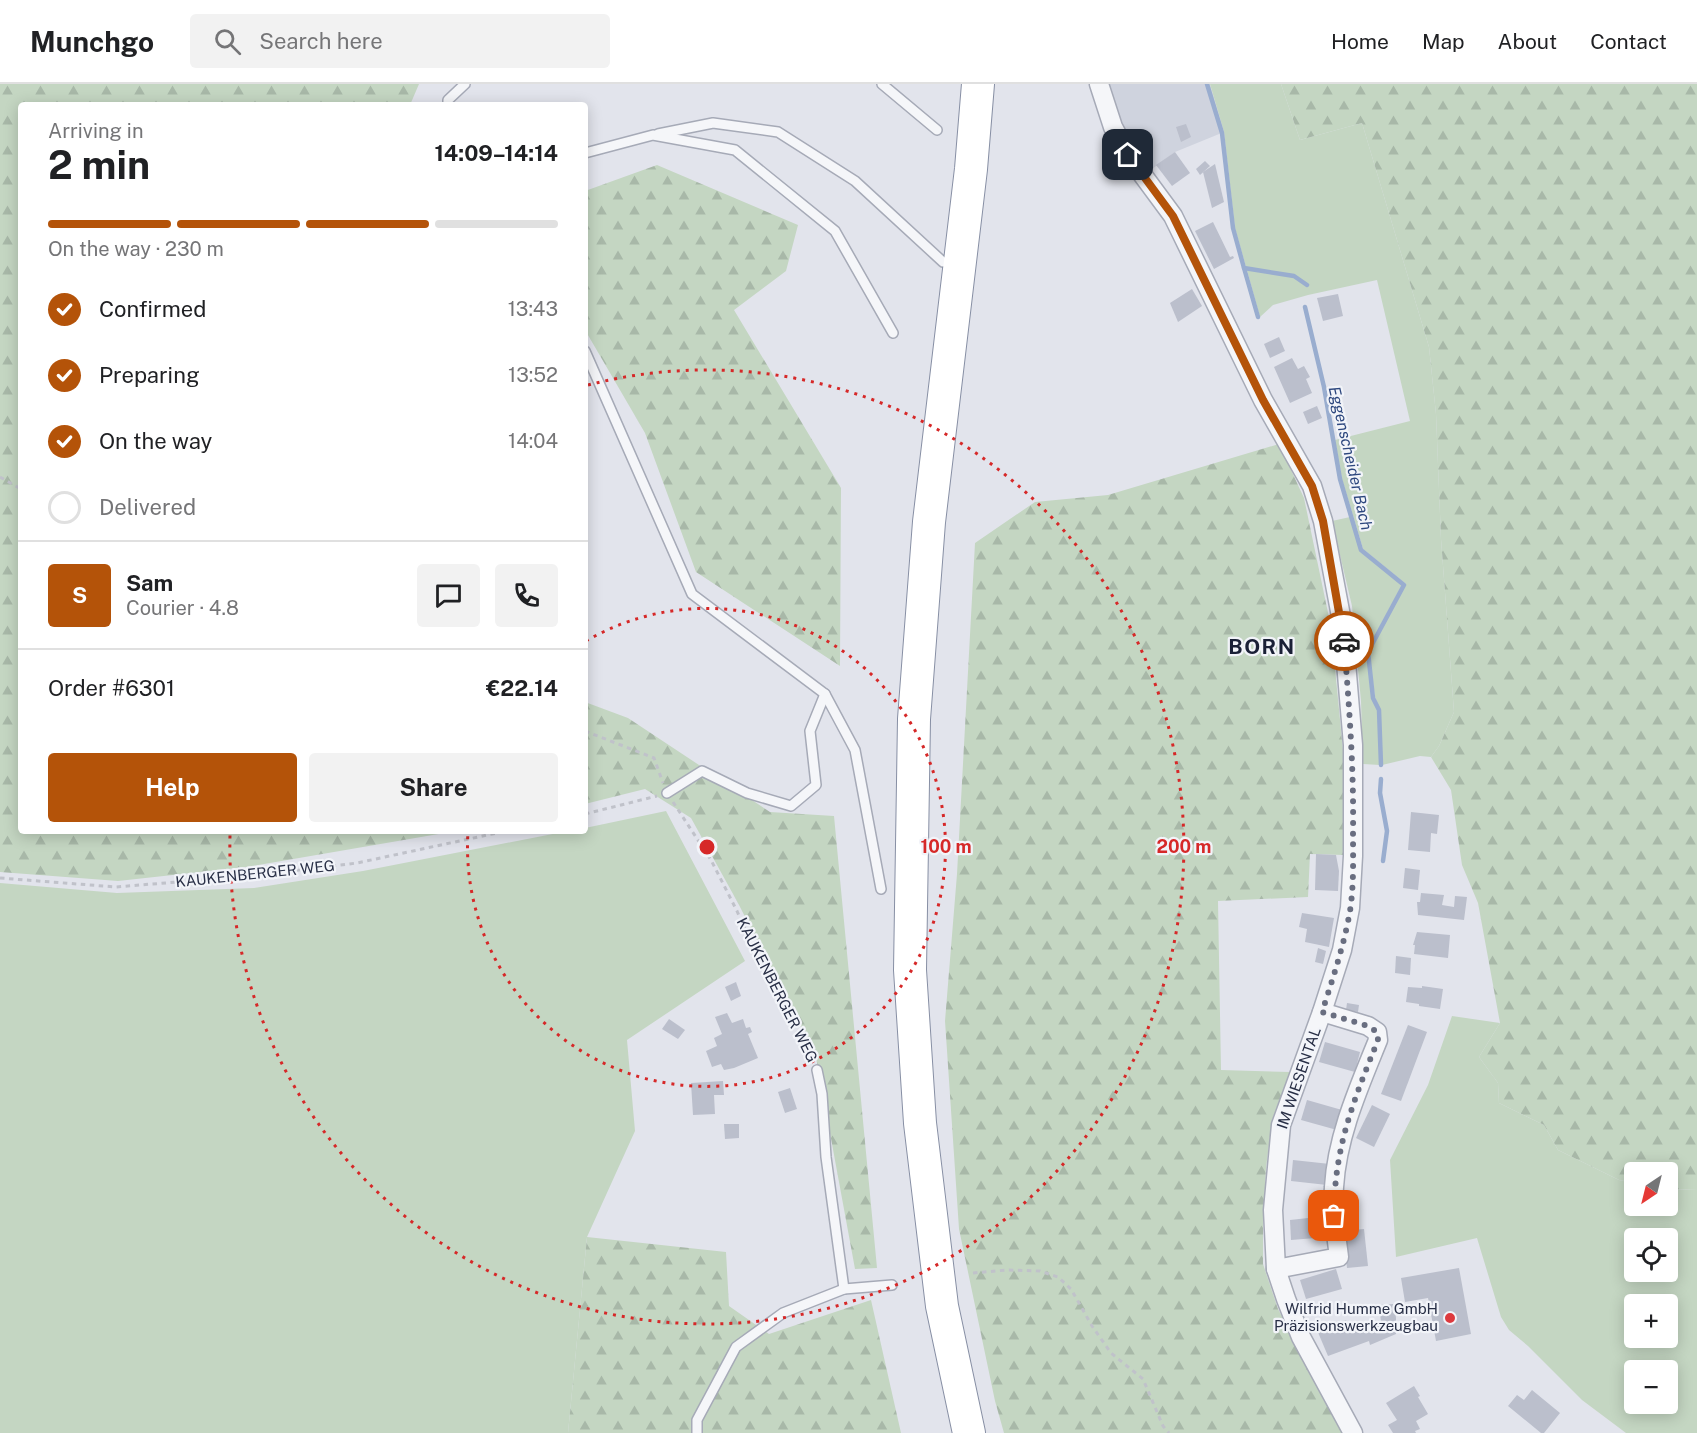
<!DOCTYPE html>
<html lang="en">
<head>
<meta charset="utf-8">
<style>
	body { margin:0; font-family:"Public Sans",sans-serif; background:#f2f2f2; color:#202124; height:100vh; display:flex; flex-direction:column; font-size:22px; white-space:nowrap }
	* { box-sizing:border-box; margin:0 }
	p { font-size:20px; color:#757577 }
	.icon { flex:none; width:33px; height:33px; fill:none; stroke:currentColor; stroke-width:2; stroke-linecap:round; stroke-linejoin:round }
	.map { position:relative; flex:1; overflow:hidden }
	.panel { position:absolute; left:18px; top:18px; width:570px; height:732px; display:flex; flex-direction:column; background:#fff; border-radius:6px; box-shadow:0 3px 15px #0003 }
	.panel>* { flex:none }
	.needle { width:39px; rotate:215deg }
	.controls { position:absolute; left:1624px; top:1078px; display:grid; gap:12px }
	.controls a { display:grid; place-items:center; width:54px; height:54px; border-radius:6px; background:#fff; box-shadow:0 3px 15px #0003; font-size:30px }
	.pin { position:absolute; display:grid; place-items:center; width:51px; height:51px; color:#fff; margin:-26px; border-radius:12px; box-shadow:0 3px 9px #0006 }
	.courier { position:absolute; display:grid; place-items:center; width:60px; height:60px; margin:-30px; border:4px solid #b45309; border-radius:50%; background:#fff; color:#222; box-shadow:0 2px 8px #0007 }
	.overview em { font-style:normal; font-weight:700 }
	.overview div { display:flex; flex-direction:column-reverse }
	.overview { display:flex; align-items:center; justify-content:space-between; height:102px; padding:0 30px }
	h1 { font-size:39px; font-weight:700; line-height:45px }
	.bar { display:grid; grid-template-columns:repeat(4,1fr); gap:9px 6px; align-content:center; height:72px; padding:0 30px }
	.bar i { height:8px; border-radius:4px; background:#e0e0e0 }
	.bar .selected { background:#b45309 }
	.bar p { grid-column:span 4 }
	.line { display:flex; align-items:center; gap:15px; padding:0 30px; border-top:2px solid #e0e0e0 }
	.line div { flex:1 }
	.round { display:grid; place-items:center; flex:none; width:63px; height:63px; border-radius:6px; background:#f2f2f2 }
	ol { padding:0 30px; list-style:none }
	li { display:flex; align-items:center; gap:18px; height:66px }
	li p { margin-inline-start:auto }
	li .icon { padding:6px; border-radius:50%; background:#b45309; color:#fff; stroke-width:4 }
	li:last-child { color:#757577 }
	li i { width:33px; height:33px; border:3px solid #e0e0e0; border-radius:50% }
	.cta { display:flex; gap:12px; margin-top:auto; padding:12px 30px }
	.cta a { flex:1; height:69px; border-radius:6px; background:#b45309; color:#fff; font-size:24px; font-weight:700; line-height:69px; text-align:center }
	.cta a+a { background:#f2f2f2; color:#202124 }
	header { display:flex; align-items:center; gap:36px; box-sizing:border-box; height:84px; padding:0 30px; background:#fff; border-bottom:2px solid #e0e0e0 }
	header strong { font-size:28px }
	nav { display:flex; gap:33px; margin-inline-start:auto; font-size:21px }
	.search { width:420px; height:54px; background:#f2f2f2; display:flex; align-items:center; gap:15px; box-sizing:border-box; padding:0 21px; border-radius:6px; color:#757577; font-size:22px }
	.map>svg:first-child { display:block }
	.built { fill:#cfd3de }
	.green { fill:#c4d6c2; fill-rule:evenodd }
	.forest { fill:url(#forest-firs) }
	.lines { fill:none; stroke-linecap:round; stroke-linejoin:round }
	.stream { stroke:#99adcf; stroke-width:4.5 }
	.building { fill:#bbbfcc }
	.lane-casing { stroke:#a6aab7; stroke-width:12 }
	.street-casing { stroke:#a6aab7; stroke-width:21 }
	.highway-casing { stroke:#878fa4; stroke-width:34 }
	.path { stroke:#c0c2ca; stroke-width:3; stroke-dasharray:4.5 4.5; stroke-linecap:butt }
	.lane { stroke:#f5f6f9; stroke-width:9 }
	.street { stroke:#f5f6f9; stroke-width:18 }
	.highway { stroke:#fff; stroke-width:32 }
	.done { stroke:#696e80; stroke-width:6; stroke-dasharray:0 10.8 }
	.route { stroke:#b45309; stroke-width:8 }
	.ring { fill:none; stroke:#d62828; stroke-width:3; stroke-dasharray:3 6 }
	.poi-dot { fill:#dd3a3e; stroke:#f2f4f9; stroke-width:2 }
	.labels { text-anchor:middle; stroke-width:4.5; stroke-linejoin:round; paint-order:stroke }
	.street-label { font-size:15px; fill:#282f46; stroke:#f2f4f9 }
	.poi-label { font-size:15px; fill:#282f46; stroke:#f2f4f9; text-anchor:end }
	.water-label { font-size:16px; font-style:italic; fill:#2d477e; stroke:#f2f4f9 }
	.district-label { font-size:21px; font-weight:bold; letter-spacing:1.5px; fill:#1a2036; stroke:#f2f4f9 }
	.centre { fill:#d62828; stroke:#f2f4f9; stroke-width:3 }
	.ring-label { font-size:18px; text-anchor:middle; font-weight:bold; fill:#d62828; stroke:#f2f4f9; stroke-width:4.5; stroke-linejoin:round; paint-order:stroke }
</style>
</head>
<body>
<header>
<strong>Munchgo</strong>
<div class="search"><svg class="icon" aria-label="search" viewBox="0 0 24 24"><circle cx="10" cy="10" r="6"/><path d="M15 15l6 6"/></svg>Search here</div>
<nav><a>Home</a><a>Map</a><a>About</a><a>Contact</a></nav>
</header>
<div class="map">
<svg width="1697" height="1349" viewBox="0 0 1697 1349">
	<defs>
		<pattern id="forest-firs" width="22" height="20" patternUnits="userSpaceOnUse" patternTransform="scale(1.5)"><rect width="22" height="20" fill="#c4d6c2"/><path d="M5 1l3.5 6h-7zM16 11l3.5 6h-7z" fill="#a8b8a8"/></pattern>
	</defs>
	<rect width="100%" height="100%" fill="#e2e4ec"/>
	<path class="built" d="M1107,0H1210L1224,48L1175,68L1148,88L1134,66L1114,25Z"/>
	<g class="green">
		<path d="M1210,0H1281L1300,56L1362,39L1429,263L1436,330L1441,455L1454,628L1439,662L1431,673L1420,672L1382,681L1380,626L1375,613L1369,568L1406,500L1363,465L1342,395L1335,356L1410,337L1377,196L1308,211L1273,221L1260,233L1235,144L1224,48Z"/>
		<path d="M1350,433L1360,466L1402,501L1366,568L1373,614L1378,627L1380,681L1363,680L1361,617L1352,522L1332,437Z"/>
		<path d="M666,727L745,877L627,956L635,1047L587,1153L568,1349H0V799L117,809L254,804L363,787L568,747H585V744Z"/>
		<path d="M1452,932L1500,939L1479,973L1498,999L1499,1019L1544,1041L1558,1066L1619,1096L1635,1099V1122H1668V1105L1697,1106V1349H1626L1582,1316L1528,1262L1509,1246L1501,1233L1477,1154L1396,1173L1390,1076L1428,1001ZM1635,1155H1668V1188H1635ZM1635,1221H1668V1254H1635ZM1635,1287H1668V1320H1635Z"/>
	</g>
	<g class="forest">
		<path d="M0,0H419L410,21H21V747H456L246,783L118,797L0,788Z"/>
		<path d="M1281,0H1697V1106L1668,1105V1089H1635V1099L1619,1096L1558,1066L1544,1041L1499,1019L1498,999L1479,973L1500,939L1478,819L1462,781L1451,706L1431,673L1439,662L1454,628L1441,455L1436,330L1429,263L1362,39L1300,56Z"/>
		<path d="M657,81L798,141L786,187L734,226L841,404L840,582L696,488L645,349L585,246V107Z"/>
		<path d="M1279,360L1304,414L1331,543L1345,687L1344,771L1310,770L1308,813L1218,817L1221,986L1290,988L1272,1036L1266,1084L1263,1143V1180L1278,1225L1344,1349H1004L995,1317L959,1145L945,937L957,790L975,459L1035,418L1108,411Z"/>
		<path d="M585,618L628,634L770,728L834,732L877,1184L855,1185L816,973L738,819L691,734L645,705L585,720Z"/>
		<path d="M587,1153L726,1168L729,1222L769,1250L871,1216L901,1349H568Z"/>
	</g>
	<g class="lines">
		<g class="stream">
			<path d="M1207,0L1222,49L1233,144L1244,184L1294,192L1307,201"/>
			<path d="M1244,184L1258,233"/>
			<path d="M1305,223L1324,303L1340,395L1361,466L1404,501L1368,568L1373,614L1379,626L1381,681"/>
			<path d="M1381,695L1380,709L1387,747L1383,777"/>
		</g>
	</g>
	<g class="building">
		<path d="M1186,40L1191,53L1181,58L1176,43Z"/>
		<path d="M1175,68L1190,89L1172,102L1156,81Z"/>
		<path d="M1205,77L1210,82L1200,91L1196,85Z"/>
		<path d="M1215,80L1224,118L1212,124L1203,88Z"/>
		<path d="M1213,138L1230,173L1233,172L1234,174L1214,185L1195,147Z"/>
		<path d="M1192,205L1202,222L1178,238L1170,219Z"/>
		<path d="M1338,210L1343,232L1323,237L1317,214Z"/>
		<path d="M1279,253L1285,267L1270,274L1264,260Z"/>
		<path d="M1292,274L1298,285L1304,282L1310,293L1306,295L1312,309L1290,319L1274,283Z"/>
		<path d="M1317,322L1322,334L1308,340L1303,328Z"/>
		<path d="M1411,728L1439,731L1437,750L1431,749L1430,768L1408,766Z"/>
		<path d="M1316,770L1336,771L1339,787L1338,807L1315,806Z"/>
		<path d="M1405,784L1420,786L1418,806L1403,804Z"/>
		<path d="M1421,809L1444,811L1442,821L1454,823L1455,812L1467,813L1464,836L1418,831L1417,818H1420Z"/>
		<path d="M1302,829L1334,834L1329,863L1305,858L1307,845L1299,843Z"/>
		<path d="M1417,848L1450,851L1448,874L1414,870L1415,861H1413Z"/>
		<path d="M1318,864L1326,867L1323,880L1315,878Z"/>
		<path d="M1396,872L1411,874L1410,891L1395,889Z"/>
		<path d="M736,898L741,912L731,917L725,903Z"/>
		<path d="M1422,902L1443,905L1440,925L1419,922V920L1406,918L1408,903L1422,904Z"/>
		<path d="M1347,919L1359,921L1358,928L1346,926Z"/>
		<path d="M727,929L732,939L743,935L746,944L750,943L752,948L748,950L758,974L734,984L724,986L721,980L712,983L706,967L717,962L714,954L722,950L715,933Z"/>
		<path d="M669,935L685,946L678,955L662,945Z"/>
		<path d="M1408,941L1427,948L1401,1017L1381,1010Z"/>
		<path d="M1325,958L1360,968L1355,988L1319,978Z"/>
		<path d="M723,997L724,1011H714L715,1030L693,1031L691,999Z"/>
		<path d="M790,1004L797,1025L785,1029L778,1008Z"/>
		<path d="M1307,1016L1342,1026L1337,1046L1301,1036Z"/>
		<path d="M1372,1021L1390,1030L1374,1063L1356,1054Z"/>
		<path d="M724,1040H739V1054L725,1055Z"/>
		<path d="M1293,1076L1330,1080L1327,1101L1291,1097Z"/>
		<path d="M1326,1132L1328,1153L1291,1156L1290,1136Z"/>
		<path d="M1364,1145L1368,1182L1347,1184L1343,1147Z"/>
		<path d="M1459,1184L1471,1250L1436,1257L1428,1214L1405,1218L1401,1194Z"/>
		<path d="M1336,1185L1342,1205L1306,1215L1300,1196Z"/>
		<path d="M1394,1220L1396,1234V1250L1370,1261L1369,1257L1328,1272L1317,1246L1346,1236L1349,1245L1355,1242L1357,1247L1381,1238L1379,1221Z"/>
		<path d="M1414,1302L1420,1312L1418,1313L1428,1330L1416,1337L1420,1345L1415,1347L1416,1349H1393L1388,1341L1397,1336L1386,1319Z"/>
		<path d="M1532,1306L1560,1329L1544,1349H1541L1508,1322L1517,1311L1524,1316Z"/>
	</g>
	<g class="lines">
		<defs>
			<g id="lane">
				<path d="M882,0L937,46"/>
				<path d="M448,21V16L465,0"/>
				<path d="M658,50L713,39L778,48L855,97L943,178"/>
				<path d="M585,69L653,51L735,66L835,147L893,249"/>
				<path d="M585,267L692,510L825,610L855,666L881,805"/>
				<path d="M667,709L702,687L747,709L791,722L816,701L810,647L825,610"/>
				<path d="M817,986L822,1010L826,1073L844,1205"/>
				<path d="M697,1349V1336L736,1263L783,1229L844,1205L892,1201"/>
			</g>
			<g id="street">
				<path d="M1099,0L1113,43L1128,71L1173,132L1263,316L1312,402L1323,437L1343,543L1353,661V772L1350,824L1342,866L1322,928L1281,1041L1273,1126L1276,1185L1286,1215L1301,1253L1353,1349"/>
				<path d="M1276,1185L1339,1173C1336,1149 1332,1126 1334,1103C1337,1052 1359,1003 1378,956L1377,948L1368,942L1322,928"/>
			</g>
			<path id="highway" d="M969,1349L942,1222L920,1039L910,886L914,635L929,438L971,85L978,0"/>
		</defs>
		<use href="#lane" class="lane-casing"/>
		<use href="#street" class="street-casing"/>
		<use href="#highway" class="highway-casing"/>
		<g class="path">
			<path d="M0,393L21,405"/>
			<path d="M585,647L654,674L663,699"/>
			<path d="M673,718L711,776L737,827L755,868L798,949L808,962L813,975"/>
			<path d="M585,730L657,712"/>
			<path d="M0,794L116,803L250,792L357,779L506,747"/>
			<path d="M973,1189L1007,1186L1040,1187L1058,1193L1071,1205L1092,1242L1111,1269L1143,1295L1163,1342L1169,1349"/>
		</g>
		<use href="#lane" class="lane"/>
		<use href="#street" class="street"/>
		<use href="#highway" class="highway"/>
	</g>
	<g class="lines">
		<path class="done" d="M1334,1132C1334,1064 1353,1018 1378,956L1377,948L1368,942L1322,928C1333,894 1344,861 1350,827C1354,801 1353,774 1353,749C1354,684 1349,621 1344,557"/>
		<path class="route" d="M1128,71L1173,132L1263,316L1312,402L1323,437L1344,557"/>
	</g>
	<g class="ring">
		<path d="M586 557A239 239 0 1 1 468 748"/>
		<path d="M588 301A477 477 0 1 1 230 751"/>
	</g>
	<circle class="poi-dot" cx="1450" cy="1234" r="6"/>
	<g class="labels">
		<g class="street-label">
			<text transform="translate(255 790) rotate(-6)" y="5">KAUKENBERGER WEG</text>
			<text transform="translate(777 906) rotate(63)" y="5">KAUKENBERGER WEG</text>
			<text transform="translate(1299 994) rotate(-71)" y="5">IM WIESENTAL</text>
		</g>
		<g class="poi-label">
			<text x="1438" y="1230">Wilfrid Humme GmbH<tspan x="1438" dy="17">Präzisionswerkzeugbau</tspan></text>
		</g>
		<g class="water-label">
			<text transform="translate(1351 374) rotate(77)" y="6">Eggenscheider Bach</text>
		</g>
		<g class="district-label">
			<text x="1262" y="570">BORN</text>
		</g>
	</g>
	<circle cx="707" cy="763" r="9" class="centre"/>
	<g class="ring-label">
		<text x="946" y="769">100 m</text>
		<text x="1184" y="769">200 m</text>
	</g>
</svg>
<div class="controls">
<a><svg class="needle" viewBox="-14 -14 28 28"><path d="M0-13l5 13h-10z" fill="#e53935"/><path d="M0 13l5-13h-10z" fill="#757577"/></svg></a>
<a><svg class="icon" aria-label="locate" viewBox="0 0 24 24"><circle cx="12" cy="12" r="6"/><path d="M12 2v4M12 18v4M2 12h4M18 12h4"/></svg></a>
<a>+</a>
<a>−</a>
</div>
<div class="pin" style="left:1334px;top:1132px;background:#ea580c"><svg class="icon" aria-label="bag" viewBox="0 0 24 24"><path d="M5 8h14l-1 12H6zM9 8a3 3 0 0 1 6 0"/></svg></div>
<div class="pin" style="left:1128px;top:71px;background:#1f2937"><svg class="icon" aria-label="home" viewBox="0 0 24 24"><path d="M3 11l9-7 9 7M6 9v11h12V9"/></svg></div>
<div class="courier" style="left:1344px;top:557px"><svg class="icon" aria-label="car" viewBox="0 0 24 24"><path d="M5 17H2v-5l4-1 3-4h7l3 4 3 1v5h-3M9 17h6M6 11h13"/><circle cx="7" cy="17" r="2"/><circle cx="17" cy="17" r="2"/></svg></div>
<section class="panel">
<div class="overview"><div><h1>2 min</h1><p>Arriving in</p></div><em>14:09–14:14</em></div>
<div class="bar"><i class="selected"></i><i class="selected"></i><i class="selected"></i><i></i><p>On the way · 230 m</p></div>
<ol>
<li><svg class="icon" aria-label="check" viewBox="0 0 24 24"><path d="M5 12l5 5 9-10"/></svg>Confirmed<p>13:43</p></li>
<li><svg class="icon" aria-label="check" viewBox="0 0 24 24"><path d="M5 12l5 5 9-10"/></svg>Preparing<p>13:52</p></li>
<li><svg class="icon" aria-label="check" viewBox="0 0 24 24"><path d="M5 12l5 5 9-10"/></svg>On the way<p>14:04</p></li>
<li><i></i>Delivered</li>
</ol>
<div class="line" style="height:108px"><b class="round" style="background:#b45309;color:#fff">S</b><div><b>Sam</b><p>Courier · 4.8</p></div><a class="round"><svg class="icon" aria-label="chat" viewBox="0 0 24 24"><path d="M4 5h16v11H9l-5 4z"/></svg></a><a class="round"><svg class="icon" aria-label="phone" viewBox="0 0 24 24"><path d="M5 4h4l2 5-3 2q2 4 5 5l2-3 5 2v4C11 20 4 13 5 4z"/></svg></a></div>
<div class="line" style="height:78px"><div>Order #6301</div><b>€22.14</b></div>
<div class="cta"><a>Help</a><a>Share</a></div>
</section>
</div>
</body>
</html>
